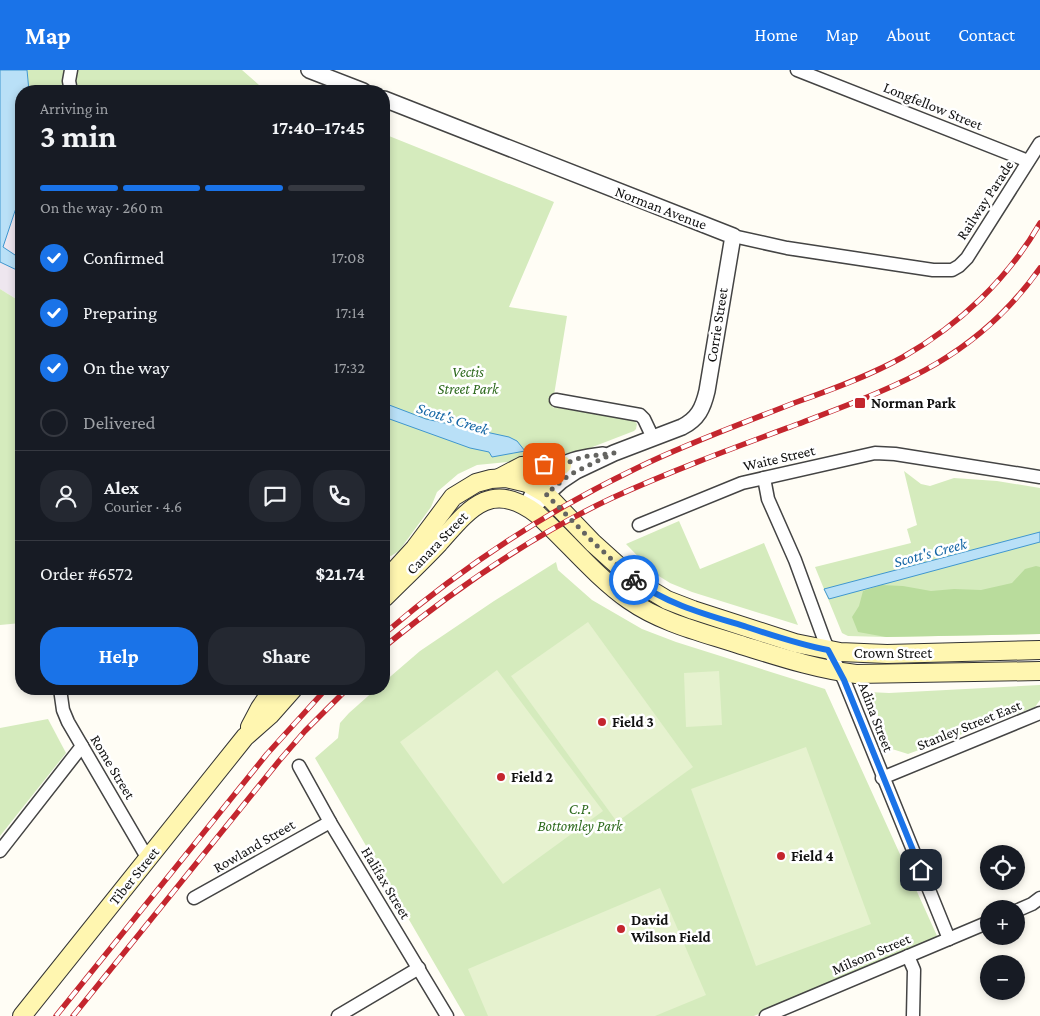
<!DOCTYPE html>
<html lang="en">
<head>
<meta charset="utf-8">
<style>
	body { margin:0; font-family:"Crimson Pro",serif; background:#242831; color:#f1f3f6; height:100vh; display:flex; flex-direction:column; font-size:19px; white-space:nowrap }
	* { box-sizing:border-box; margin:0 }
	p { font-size:16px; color:#9ea1a6 }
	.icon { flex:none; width:28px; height:28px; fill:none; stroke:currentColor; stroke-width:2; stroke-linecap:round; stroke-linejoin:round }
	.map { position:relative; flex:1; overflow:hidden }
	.drawer { position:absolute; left:15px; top:15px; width:375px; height:610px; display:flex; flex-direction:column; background:#171b24; border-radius:20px; box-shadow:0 2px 8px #0003 }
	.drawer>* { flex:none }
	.buttons { position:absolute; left:980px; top:775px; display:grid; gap:10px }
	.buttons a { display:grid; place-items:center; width:45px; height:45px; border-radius:50%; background:#171b24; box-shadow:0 2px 8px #0003; font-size:25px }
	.pin { position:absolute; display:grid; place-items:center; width:42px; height:42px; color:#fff; margin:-21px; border-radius:10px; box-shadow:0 2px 8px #0006 }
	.courier { position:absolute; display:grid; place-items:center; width:50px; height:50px; margin:-25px; border:4px solid #1a73e8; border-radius:50%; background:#fff; color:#222; box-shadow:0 1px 6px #0007 }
	.overview em { font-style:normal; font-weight:700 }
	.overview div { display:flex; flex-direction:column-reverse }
	.overview { display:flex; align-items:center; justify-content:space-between; height:85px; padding:0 25px }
	h1 { font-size:32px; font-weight:700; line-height:38px }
	.bar { display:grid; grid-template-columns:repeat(4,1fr); gap:8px 5px; align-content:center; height:60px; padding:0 25px }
	.bar i { height:6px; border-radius:4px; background:#363941 }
	.bar .current { background:#1a73e8 }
	.bar p { grid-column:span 4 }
	.line { display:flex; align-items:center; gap:12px; padding:0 25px; border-top:1px solid #363941 }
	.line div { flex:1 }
	.round { display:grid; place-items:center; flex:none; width:52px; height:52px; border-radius:20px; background:#242831 }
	ol { padding:0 25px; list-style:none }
	li { display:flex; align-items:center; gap:15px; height:55px }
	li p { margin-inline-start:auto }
	li .icon { padding:5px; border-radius:50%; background:#1a73e8; color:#fff; stroke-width:4 }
	li:last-child { color:#9ea1a6 }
	li i { width:28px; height:28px; border:2px solid #363941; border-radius:50% }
	.button { display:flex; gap:10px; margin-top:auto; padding:10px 25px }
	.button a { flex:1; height:58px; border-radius:20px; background:#1a73e8; color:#fff; font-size:20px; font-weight:700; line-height:58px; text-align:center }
	.button a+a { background:#242831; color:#f1f3f6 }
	header { display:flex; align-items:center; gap:30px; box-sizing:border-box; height:70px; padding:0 25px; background:#1a73e8; color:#fff }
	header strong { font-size:24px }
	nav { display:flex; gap:28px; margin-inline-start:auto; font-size:18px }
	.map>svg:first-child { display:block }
	.industrial { fill:#eee6ef }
	.green { fill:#d5ebbd }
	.forest { fill:#b9dc9c }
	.pitch { fill:#e6f2cf }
	.water { fill:#b9e0f7; stroke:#3f96cf }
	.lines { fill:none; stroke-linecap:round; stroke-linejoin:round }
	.minor-casing { stroke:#444; stroke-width:15 }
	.tertiary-casing { stroke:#444; stroke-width:18 }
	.secondary-casing { stroke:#333; stroke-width:20 }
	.minor { stroke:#fff; stroke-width:12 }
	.tertiary { stroke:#fff; stroke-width:15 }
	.secondary { stroke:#fff6b0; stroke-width:18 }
	.rail-casing { stroke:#c4262e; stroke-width:5.5 }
	.rail { stroke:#fff; stroke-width:4; stroke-dasharray:11; stroke-linecap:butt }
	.done { stroke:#646461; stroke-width:5; stroke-dasharray:0 9 }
	.route { stroke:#1a73e8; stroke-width:6 }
	.poi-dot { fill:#c4262e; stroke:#fff; stroke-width:2 }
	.labels { text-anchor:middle; stroke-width:5; stroke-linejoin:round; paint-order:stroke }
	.street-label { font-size:15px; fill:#111; stroke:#fff }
	.park-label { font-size:15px; font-style:italic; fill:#2f6b1f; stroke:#fff }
	.poi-label { font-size:15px; font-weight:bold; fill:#111; stroke:#fff; text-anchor:start }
	.water-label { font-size:16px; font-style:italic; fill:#1768a6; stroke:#fff }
</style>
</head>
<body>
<header>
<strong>Map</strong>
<nav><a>Home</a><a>Map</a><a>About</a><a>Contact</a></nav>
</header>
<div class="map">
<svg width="1040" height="946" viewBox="0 0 1040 946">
	<rect width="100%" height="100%" fill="#fffdf5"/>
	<path class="industrial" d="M16,138L21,142V232L0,219V181Z"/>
	<g class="green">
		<path d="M27,0H242L259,15L274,21H29Z"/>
		<path d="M384,64L554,132L509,237L567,246L552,337L628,349L634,350L637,354L636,359L634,361L577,383L556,387L477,395L458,404L437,422L431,437L399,481L391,486L384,484Z"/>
		<path d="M0,219L21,232V553L0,555Z"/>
		<path d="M904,401L921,414L930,416L954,408L997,411L1040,418V564L886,567L848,566L842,563L815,497L911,473L907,459L917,455Z"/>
		<path d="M679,451L700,499L764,473L798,555L692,522L670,513L654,503L626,474Z"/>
		<path d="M556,492L558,500L592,530L642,559L676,572L825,619L938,868L754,946H465L315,688L338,668L340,653L349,643L376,619H384V612L420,581L494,531Z"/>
		<path d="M1040,615V630L1035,637L908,684L892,679L868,622L889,623Z"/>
		<path d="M48,649L66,683L0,766V658Z"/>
	</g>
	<path class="forest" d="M1036,496L1040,497V564L886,567L858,562L852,547L859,536L863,521L881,515L903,516L931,521L954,519L981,520L1012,513L1025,499Z"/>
	<g class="pitch">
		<path d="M588,552L693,697L617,752L511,606Z"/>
		<path d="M497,600L603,741L503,814L400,672Z"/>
		<path d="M719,601L722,655L686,657L684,603Z"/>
		<path d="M806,677L871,854L756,896L691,719Z"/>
		<path d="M660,818L706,925L655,946H488L468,899Z"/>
	</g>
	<g class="water">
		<path d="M0,0H27L29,21H21V92L16,138L3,177L21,189V202L0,192Z"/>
		<path d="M384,333L426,349L509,367L517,371L525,381L492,387L489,382L470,378L384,347Z"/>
		<path d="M1040,462V472L829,529L824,519Z"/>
	</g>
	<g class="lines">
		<defs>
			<g id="minor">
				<path d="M797,0L1028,91"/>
				<path d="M71,21L69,11L71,0"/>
				<path d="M733,166L787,178L933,200H952L959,196L967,188L1040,73"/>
				<path d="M556,330L640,345L644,349L653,368"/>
				<path d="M764,408L768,429L795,490L825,572L844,610L949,869"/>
				<path d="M639,455L742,413L875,383L895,384L1040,407"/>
				<path d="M60,619L63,640L68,652L148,789"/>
				<path d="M299,696L330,752L447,946"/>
				<path d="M882,708L1040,643"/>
				<path d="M0,781L82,676"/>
				<path d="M194,828L330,752"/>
				<path d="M1016,841L1032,834L1040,828"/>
				<path d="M908,886L914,900L913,946"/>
				<path d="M338,946L419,898"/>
				<path d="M766,946L989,852"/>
			</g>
			<g id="tertiary">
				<path d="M309,0L363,21"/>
				<path d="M384,29L733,166L707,321C703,338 698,349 682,357L614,383L576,401L561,411L530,439"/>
				<path d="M531,427C553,396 565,389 603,385"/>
			</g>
			<g id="secondary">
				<path d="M499,408L522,396L554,393L562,395"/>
				<path d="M384,512L415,478L453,427L476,413L491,409L506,408L527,413L546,424L593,473L634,510L667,530L693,540L795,573L840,582L887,584L1040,580"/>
				<path d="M384,528C402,510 421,492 439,473C469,439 491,409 537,444C568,472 595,506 629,530C662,553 701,562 738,574C777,586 815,599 856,604L1040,601"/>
				<path d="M250,657L260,638L273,619"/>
				<path d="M22,946L245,667L270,645L293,619"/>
			</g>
		</defs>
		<use href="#minor" class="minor-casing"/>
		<use href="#tertiary" class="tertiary-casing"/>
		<use href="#secondary" class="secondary-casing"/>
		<use href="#minor" class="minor"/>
		<use href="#tertiary" class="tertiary"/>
		<use href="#secondary" class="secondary"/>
		<defs>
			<g id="rail">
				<path d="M384,564C461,498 545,442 637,398C688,373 741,354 794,333C831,320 869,306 903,287C959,255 1008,209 1040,153"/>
				<path d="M384,577C455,519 529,467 612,428C673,400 736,377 798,354C898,316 976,289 1040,198"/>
				<path d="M56,946L267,684L326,619"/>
				<path d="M73,946L279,691L305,661L347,619"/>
			</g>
		</defs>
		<use href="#rail" class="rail-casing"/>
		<use href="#rail" class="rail"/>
	</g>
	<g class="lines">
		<path class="done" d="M544,394L554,393L562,395L582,387L614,383L569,405L546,424L594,473L634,510"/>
		<path class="route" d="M634,510C668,535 708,545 747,557C774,566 801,575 828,580L844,610L921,800"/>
	</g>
	<g class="poi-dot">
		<rect x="854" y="327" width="12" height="12" rx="2.5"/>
		<circle cx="602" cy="652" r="5"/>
		<circle cx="501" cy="707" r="5"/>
		<circle cx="781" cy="786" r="5"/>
		<circle cx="621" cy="859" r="5"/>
	</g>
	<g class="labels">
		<g class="street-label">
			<text transform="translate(933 36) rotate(22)" y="5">Longfellow Street</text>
			<text transform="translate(985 130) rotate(-57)" y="5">Railway Parade</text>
			<text transform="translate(661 138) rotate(21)" y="5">Norman Avenue</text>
			<text transform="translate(717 255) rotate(-81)" y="5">Corrie Street</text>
			<text transform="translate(779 388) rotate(-13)" y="5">Waite Street</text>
			<text transform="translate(437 473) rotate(-46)" y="5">Canara Street</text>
			<text x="893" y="588">Crown Street</text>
			<text transform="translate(876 647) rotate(69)" y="5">Adina Street</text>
			<text transform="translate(969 655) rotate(-22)" y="5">Stanley Street East</text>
			<text transform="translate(113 697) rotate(59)" y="5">Rome Street</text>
			<text transform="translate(254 776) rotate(-30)" y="5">Rowland Street</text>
			<text transform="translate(134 806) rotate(-51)" y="5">Tiber Street</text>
			<text transform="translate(386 813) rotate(59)" y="5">Halifax Street</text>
			<text transform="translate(871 884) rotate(-23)" y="5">Milsom Street</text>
		</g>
		<g class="park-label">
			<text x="468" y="307">Vectis<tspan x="468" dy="17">Street Park</tspan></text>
			<text x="580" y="744">C.P.<tspan x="580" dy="17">Bottomley Park</tspan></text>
		</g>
		<g class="poi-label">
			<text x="871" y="338">Norman Park</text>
			<text x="612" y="657">Field 3</text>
			<text x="511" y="712">Field 2</text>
			<text x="791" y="791">Field 4</text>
			<text x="631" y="855">David<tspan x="631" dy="17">Wilson Field</tspan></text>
		</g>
		<g class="water-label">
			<text transform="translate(453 348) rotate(18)" y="6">Scott's Creek</text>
			<text transform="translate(930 482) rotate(-15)" y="6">Scott's Creek</text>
		</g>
	</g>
</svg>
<div class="buttons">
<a><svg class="icon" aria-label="locate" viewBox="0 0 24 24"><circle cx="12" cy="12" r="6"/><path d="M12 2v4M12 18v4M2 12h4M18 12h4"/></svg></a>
<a>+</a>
<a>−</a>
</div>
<div class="pin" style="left:544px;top:394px;background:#ea580c"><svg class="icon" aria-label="bag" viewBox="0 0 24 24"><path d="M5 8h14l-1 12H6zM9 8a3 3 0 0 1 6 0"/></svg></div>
<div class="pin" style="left:921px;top:800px;background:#1f2937"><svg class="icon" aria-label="home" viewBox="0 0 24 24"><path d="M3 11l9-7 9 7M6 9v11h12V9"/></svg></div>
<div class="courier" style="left:634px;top:510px"><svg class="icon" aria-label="bike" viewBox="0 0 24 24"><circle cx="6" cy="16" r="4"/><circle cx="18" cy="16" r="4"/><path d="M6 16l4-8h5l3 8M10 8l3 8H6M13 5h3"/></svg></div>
<section class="drawer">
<div class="overview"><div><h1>3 min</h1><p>Arriving in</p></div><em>17:40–17:45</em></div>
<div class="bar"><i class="current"></i><i class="current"></i><i class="current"></i><i></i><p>On the way · 260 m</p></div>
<ol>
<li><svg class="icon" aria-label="check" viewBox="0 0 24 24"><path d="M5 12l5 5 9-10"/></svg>Confirmed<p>17:08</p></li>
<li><svg class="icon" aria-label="check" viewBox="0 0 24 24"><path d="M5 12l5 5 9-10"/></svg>Preparing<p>17:14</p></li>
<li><svg class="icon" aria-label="check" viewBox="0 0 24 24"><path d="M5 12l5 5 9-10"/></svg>On the way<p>17:32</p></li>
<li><i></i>Delivered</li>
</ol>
<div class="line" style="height:90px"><a class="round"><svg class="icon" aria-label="person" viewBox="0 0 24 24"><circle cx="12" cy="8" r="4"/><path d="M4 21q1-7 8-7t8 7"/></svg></a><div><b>Alex</b><p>Courier · 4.6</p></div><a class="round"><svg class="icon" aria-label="chat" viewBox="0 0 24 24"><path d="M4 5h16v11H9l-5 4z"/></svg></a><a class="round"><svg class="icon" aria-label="phone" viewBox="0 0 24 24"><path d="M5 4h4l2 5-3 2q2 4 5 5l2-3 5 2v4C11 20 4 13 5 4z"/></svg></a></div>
<div class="line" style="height:65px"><div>Order #6572</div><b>$21.74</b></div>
<div class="button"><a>Help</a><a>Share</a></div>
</section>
</div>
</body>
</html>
